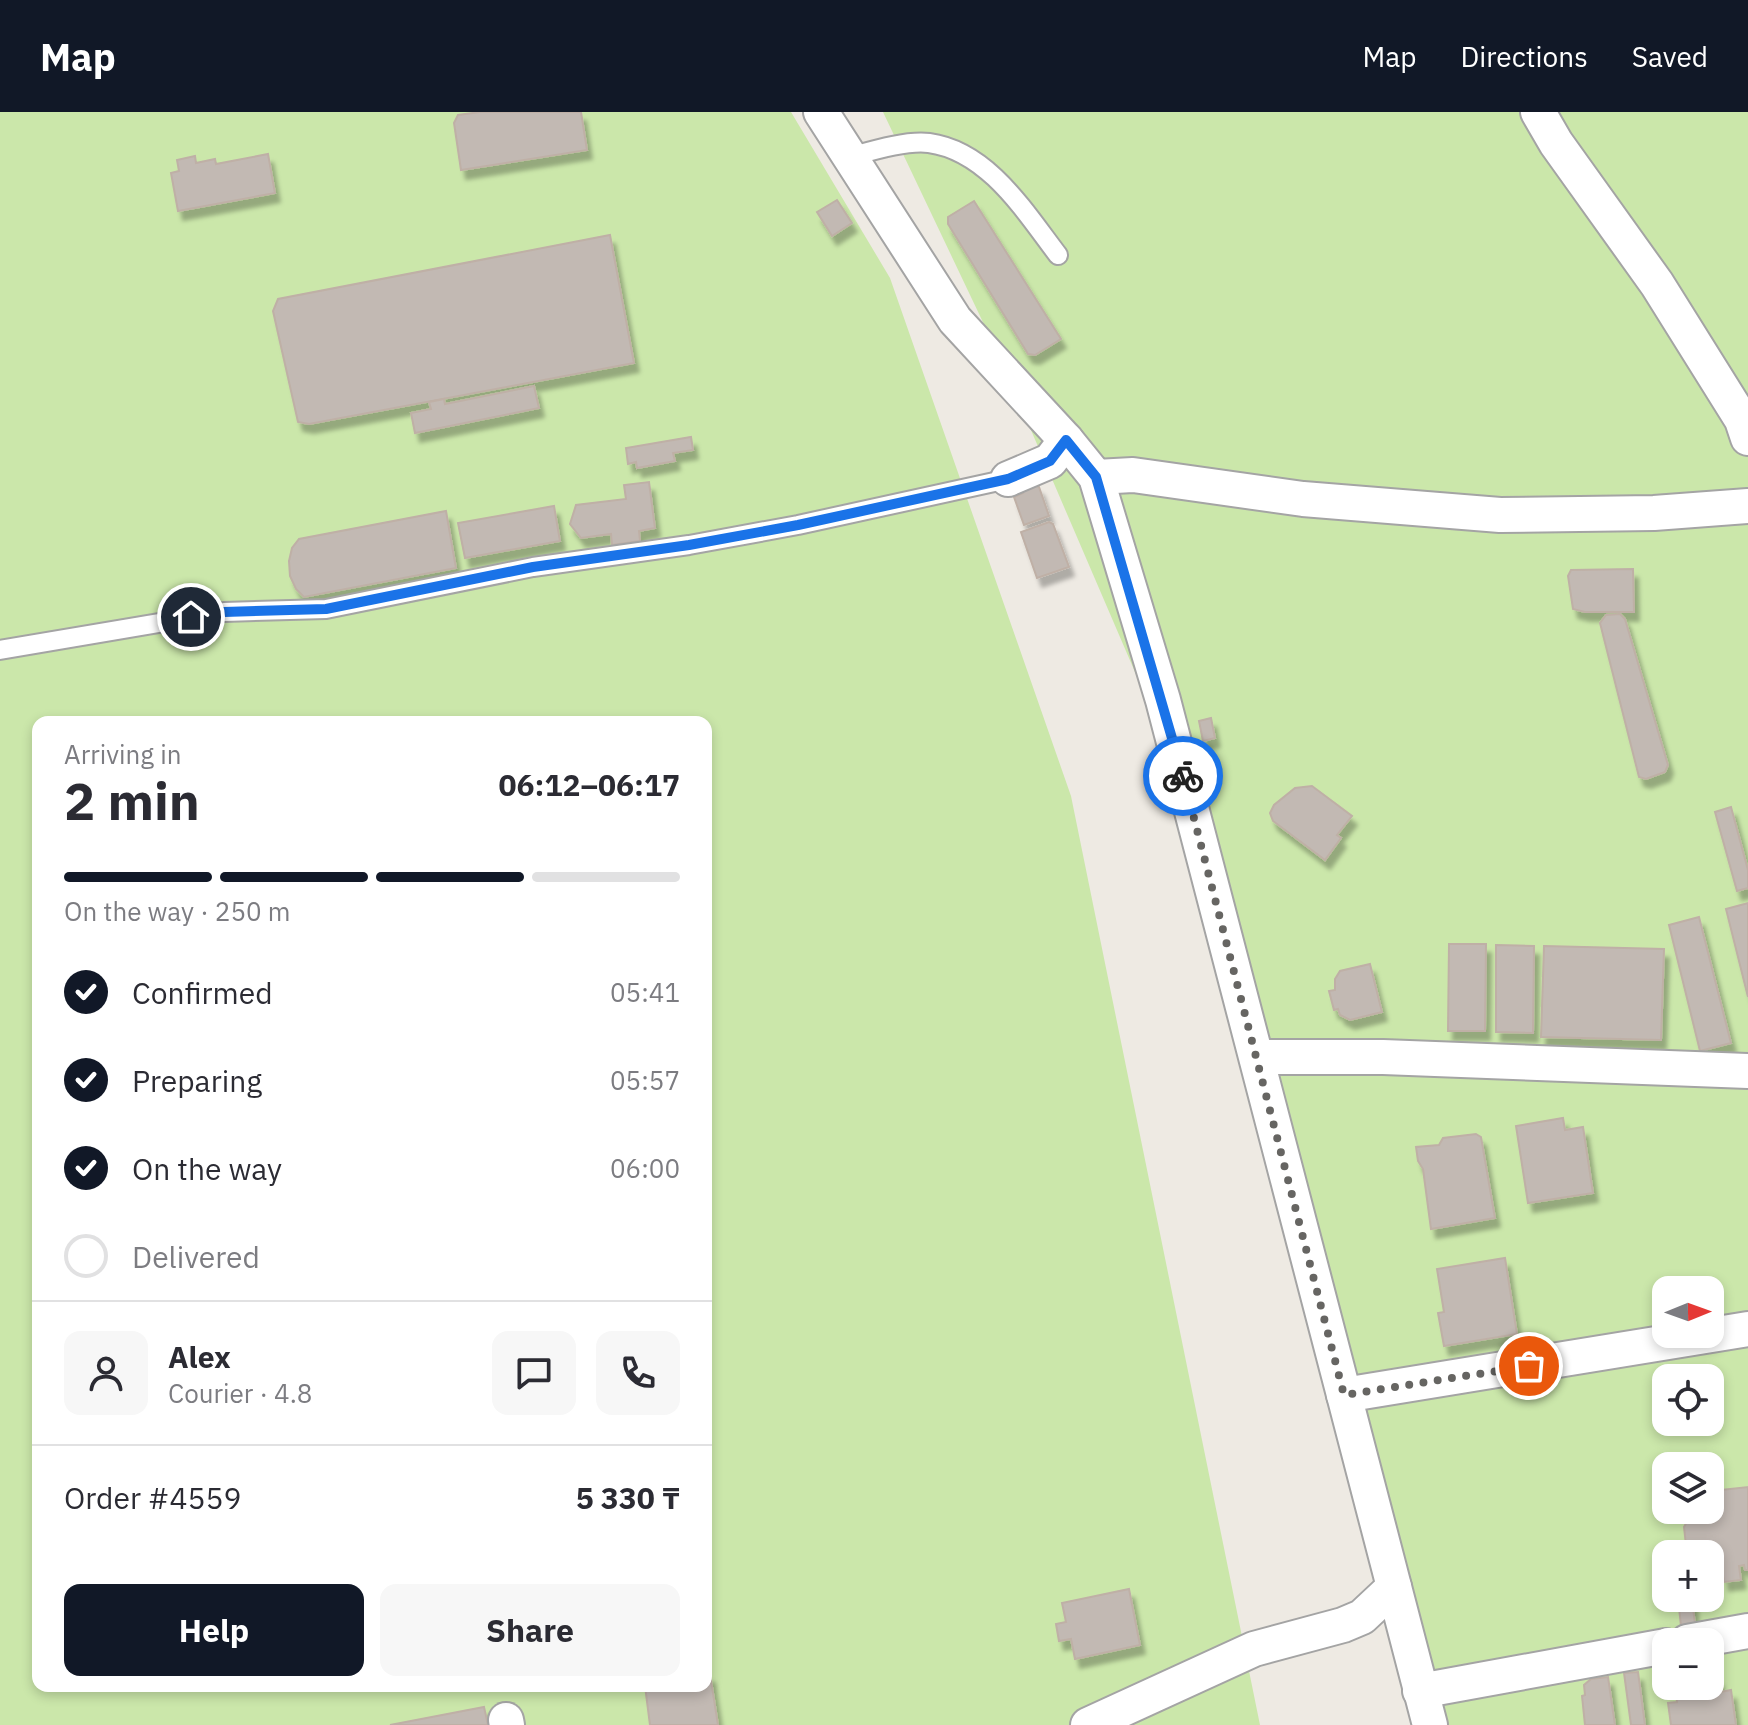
<!DOCTYPE html>
<html lang="en">
<head>
<meta charset="utf-8">
<style>
	body { margin:0; font-family:"IBM Plex Sans",sans-serif; background:#f7f7f7; color:#2b2b33; height:100vh; display:flex; flex-direction:column; font-size:30px; white-space:nowrap }
	* { box-sizing:border-box; margin:0 }
	p { font-size:26px; color:#7c7c81 }
	.icon { flex:none; width:44px; height:44px; fill:none; stroke:currentColor; stroke-width:2; stroke-linecap:round; stroke-linejoin:round }
	.map { position:relative; flex:1; overflow:hidden }
	.details { position:absolute; left:32px; top:604px; width:680px; height:976px; display:flex; flex-direction:column; background:#fff; border-radius:16px; box-shadow:0 4px 12px #0003 }
	.details>* { flex:none }
	.needle { width:52px; rotate:89deg }
	.tools { position:absolute; left:1652px; top:1164px; display:grid; gap:16px }
	.tools a { display:grid; place-items:center; width:72px; height:72px; border-radius:16px; background:#fff; box-shadow:0 4px 12px #0003; font-size:40px }
	.pin { position:absolute; display:grid; place-items:center; width:68px; height:68px; color:#fff; margin:-34px; border:4px solid #fff; border-radius:50%; box-shadow:0 2px 8px #0007 }
	.courier { position:absolute; display:grid; place-items:center; width:80px; height:80px; margin:-40px; border:6px solid #1a73e8; border-radius:50%; background:#fff; color:#222; box-shadow:0 2px 10px #0007 }
	.head em { font-style:normal; font-weight:800 }
	.head div { display:flex; flex-direction:column-reverse }
	.head { display:flex; align-items:center; justify-content:space-between; height:136px; padding:0 32px }
	h1 { font-size:52px; font-weight:800; line-height:60px }
	.bar { display:grid; grid-template-columns:repeat(4,1fr); gap:12px 8px; align-content:center; height:96px; padding:0 32px }
	.bar i { height:10px; border-radius:6px; background:#e1e1e2 }
	.bar .selected { background:#111827 }
	.bar p { grid-column:span 4 }
	.line { display:flex; align-items:center; gap:20px; padding:0 32px; border-top:2px solid #e1e1e2 }
	.line div { flex:1 }
	.round { display:grid; place-items:center; flex:none; width:84px; height:84px; border-radius:16px; background:#f7f7f7 }
	ol { padding:0 32px; list-style:none }
	li { display:flex; align-items:center; gap:24px; height:88px }
	li p { margin-inline-start:auto }
	li .icon { padding:8px; border-radius:50%; background:#111827; color:#fff; stroke-width:4 }
	li:last-child { color:#7c7c81 }
	li i { width:44px; height:44px; border:4px solid #e1e1e2; border-radius:50% }
	.primary-button { display:flex; gap:16px; margin-top:auto; padding:16px 32px }
	.primary-button a { flex:1; height:92px; border-radius:16px; background:#111827; color:#fff; font-size:32px; font-weight:800; line-height:92px; text-align:center }
	.primary-button a+a { background:#f7f7f7; color:#2b2b33 }
	header { display:flex; align-items:center; gap:48px; box-sizing:border-box; height:112px; padding:0 40px; background:#111827; color:#fff }
	header strong { font-size:38px }
	nav { display:flex; gap:44px; margin-inline-start:auto; font-size:28px }
	.map>svg:first-child { display:block }
	.grass { fill:#cbe7aa; fill-rule:evenodd }
	.building { fill:#c2b9b3; stroke:#bfb0a6; stroke-width:2; filter:url(#shadow) }
	.lines { fill:none; stroke-linecap:round; stroke-linejoin:round }
	.service-casing { stroke:#a4a4a4; stroke-width:22 }
	.minor-casing { stroke:#a4a4a4; stroke-width:38 }
	.service { stroke:#fff; stroke-width:18 }
	.minor { stroke:#fff; stroke-width:34 }
	.done { stroke:#666562; stroke-width:8; stroke-dasharray:0 14.4 }
	.route { stroke:#1a73e8; stroke-width:10 }
</style>
</head>
<body>
<header>
<strong>Map</strong>
<nav><a>Map</a><a>Directions</a><a>Saved</a></nav>
</header>
<div class="map">
<svg width="1748" height="1613" viewBox="0 0 1748 1613">
	<defs>
		<filter id="shadow"><feDropShadow dx="5" dy="9" stdDeviation="2" flood-color="#0004"/></filter>
	</defs>
	<rect width="100%" height="100%" fill="#eeeae3"/>
	<g class="grass">
		<path d="M0,0H791L890,166L1071,684L1260,1613H0ZM38,610H706V1574H38Z"/>
		<path d="M883,0H1748V1613H1444L1233,788L1000,246ZM1666,1178H1710V1222H1666ZM1666,1266H1710V1310H1666ZM1666,1354H1710V1398H1666ZM1666,1442H1710V1486H1666ZM1666,1530H1710V1574H1666Z"/>
	</g>
	<g class="building">
		<path d="M480,0H581L587,38L461,58L454,11L458,3Z"/>
		<path d="M268,42L275,81L178,99L171,61L179,59L177,48L195,44L196,51L215,47L216,52Z"/>
		<path d="M837,88L852,111L832,124L817,100Z"/>
		<path d="M974,89L1061,227L1035,243L1028,242L948,112V105Z"/>
		<path d="M610,123L634,251L309,312L298,310L273,199L278,187Z"/>
		<path d="M534,274L539,296L415,321L411,301L431,297L429,290L444,287L445,292Z"/>
		<path d="M691,325L693,338L673,341L675,349L637,356L636,350L628,352L626,336Z"/>
		<path d="M649,370L655,416L639,419L640,429L612,433L611,422L581,426L570,412L576,393L626,387L624,373Z"/>
		<path d="M1032,372L1039,375L1049,404L1024,413L1014,385L1023,381L1021,376Z"/>
		<path d="M554,394L560,429L465,446L458,411Z"/>
		<path d="M446,399L456,456L304,485L296,477L290,464L289,449L292,436L299,427Z"/>
		<path d="M1049,410L1053,412L1069,455L1037,466L1021,420Z"/>
		<path d="M1633,457L1634,500H1585L1573,497L1568,464L1571,458Z"/>
		<path d="M1620,502L1625,507L1668,653L1665,660L1646,667L1639,665L1600,511L1606,503Z"/>
		<path d="M1211,606L1215,626L1203,629L1199,609Z"/>
		<path d="M1312,674L1352,704L1337,723L1341,726L1325,748L1273,709L1270,701L1274,693L1295,676Z"/>
		<path d="M1731,695L1748,758V776L1737,779L1715,700Z"/>
		<path d="M1748,791V885L1726,797Z"/>
		<path d="M1699,805L1731,931L1700,939L1669,813Z"/>
		<path d="M1449,832H1486L1485,919H1448Z"/>
		<path d="M1496,833L1534,834L1533,921L1496,920Z"/>
		<path d="M1544,834L1664,837L1661,928L1541,925Z"/>
		<path d="M1370,852L1382,900L1350,908L1340,903L1338,897L1334,898L1329,879L1335,878V867L1340,859Z"/>
		<path d="M1563,1006L1565,1018L1583,1015L1593,1081L1528,1091L1516,1014Z"/>
		<path d="M1476,1022L1481,1025L1495,1106L1431,1117L1423,1057L1418,1049L1416,1035L1439,1033L1443,1026Z"/>
		<path d="M1505,1146L1517,1222L1444,1234L1438,1201L1444,1200L1437,1157Z"/>
		<path d="M1748,1375V1458H1745L1744,1453L1739,1454L1741,1468L1724,1470L1722,1457L1710,1458V1442H1696L1694,1436L1686,1433L1684,1415L1688,1408H1692L1690,1398H1710L1712,1379Z"/>
		<path d="M1129,1477L1140,1533L1075,1547L1071,1527L1059,1529L1056,1512L1066,1510L1062,1491Z"/>
		<path d="M1678,1486H1692L1695,1513L1681,1514Z"/>
		<path d="M1638,1560L1645,1613H1631L1624,1561Z"/>
		<path d="M706,1562H710L718,1613H650L645,1574H706Z"/>
		<path d="M1608,1565L1615,1613H1585L1582,1584L1585,1583L1584,1573L1591,1567Z"/>
		<path d="M1718,1565L1720,1580L1731,1578L1736,1613H1671L1668,1591L1677,1590L1675,1574H1710V1566Z"/>
		<path d="M484,1595L488,1613H390Z"/>
	</g>
	<g class="lines">
		<defs>
			<g id="service">
				<path d="M849,45C871,39 907,28 929,31C988,39 1025,100 1058,143"/>
				<path d="M0,538L224,500L326,497L533,455L689,433L798,413L1008,367"/>
			</g>
			<g id="minor">
				<path d="M821,0L955,208L1066,328L1096,365L1163,588L1430,1613"/>
				<path d="M1538,0L1556,31L1657,172L1742,308L1748,326"/>
				<path d="M1096,365L1133,363L1303,387L1500,403L1654,401L1748,394"/>
				<path d="M1008,367L1050,349L1066,328"/>
				<path d="M1257,945H1383L1748,959"/>
				<path d="M1344,1283L1748,1217"/>
				<path d="M1687,1530L1748,1519"/>
				<path d="M1420,1579L1666,1534"/>
				<path d="M506,1608L507,1613"/>
				<path d="M1088,1613L1254,1537L1343,1513L1362,1505L1394,1475"/>
			</g>
		</defs>
		<use href="#service" class="service-casing"/>
		<use href="#minor" class="minor-casing"/>
		<use href="#service" class="service"/>
		<use href="#minor" class="minor"/>
	</g>
	<g class="lines">
		<path class="done" d="M1183,664L1344,1283L1529,1254"/>
		<path class="route" d="M191,505L224,500L326,497L533,455L689,433L798,413L1008,367L1050,349L1066,328L1096,365L1183,664"/>
	</g>
</svg>
<div class="tools">
<a><svg class="needle" viewBox="-14 -14 28 28"><path d="M0-13l5 13h-10z" fill="#e53935"/><path d="M0 13l5-13h-10z" fill="#7c7c81"/></svg></a>
<a><svg class="icon" aria-label="locate" viewBox="0 0 24 24"><circle cx="12" cy="12" r="6"/><path d="M12 2v4M12 18v4M2 12h4M18 12h4"/></svg></a>
<a><svg class="icon" aria-label="layers" viewBox="0 0 24 24"><path d="M12 4l9 5-9 5-9-5zM3 14l9 5 9-5"/></svg></a>
<a>+</a>
<a>−</a>
</div>
<div class="pin" style="left:1529px;top:1254px;background:#ea580c"><svg class="icon" aria-label="bag" viewBox="0 0 24 24"><path d="M5 8h14l-1 12H6zM9 8a3 3 0 0 1 6 0"/></svg></div>
<div class="pin" style="left:191px;top:505px;background:#1f2937"><svg class="icon" aria-label="home" viewBox="0 0 24 24"><path d="M3 11l9-7 9 7M6 9v11h12V9"/></svg></div>
<div class="courier" style="left:1183px;top:664px"><svg class="icon" aria-label="bike" viewBox="0 0 24 24"><circle cx="6" cy="16" r="4"/><circle cx="18" cy="16" r="4"/><path d="M6 16l4-8h5l3 8M10 8l3 8H6M13 5h3"/></svg></div>
<section class="details">
<div class="head"><div><h1>2 min</h1><p>Arriving in</p></div><em>06:12–06:17</em></div>
<div class="bar"><i class="selected"></i><i class="selected"></i><i class="selected"></i><i></i><p>On the way · 250 m</p></div>
<ol>
<li><svg class="icon" aria-label="check" viewBox="0 0 24 24"><path d="M5 12l5 5 9-10"/></svg>Confirmed<p>05:41</p></li>
<li><svg class="icon" aria-label="check" viewBox="0 0 24 24"><path d="M5 12l5 5 9-10"/></svg>Preparing<p>05:57</p></li>
<li><svg class="icon" aria-label="check" viewBox="0 0 24 24"><path d="M5 12l5 5 9-10"/></svg>On the way<p>06:00</p></li>
<li><i></i>Delivered</li>
</ol>
<div class="line" style="height:144px"><a class="round"><svg class="icon" aria-label="person" viewBox="0 0 24 24"><circle cx="12" cy="8" r="4"/><path d="M4 21q1-7 8-7t8 7"/></svg></a><div><b>Alex</b><p>Courier · 4.8</p></div><a class="round"><svg class="icon" aria-label="chat" viewBox="0 0 24 24"><path d="M4 5h16v11H9l-5 4z"/></svg></a><a class="round"><svg class="icon" aria-label="phone" viewBox="0 0 24 24"><path d="M5 4h4l2 5-3 2q2 4 5 5l2-3 5 2v4C11 20 4 13 5 4z"/></svg></a></div>
<div class="line" style="height:104px"><div>Order #4559</div><b>5 330 ₸</b></div>
<div class="primary-button"><a>Help</a><a>Share</a></div>
</section>
</div>
</body>
</html>
